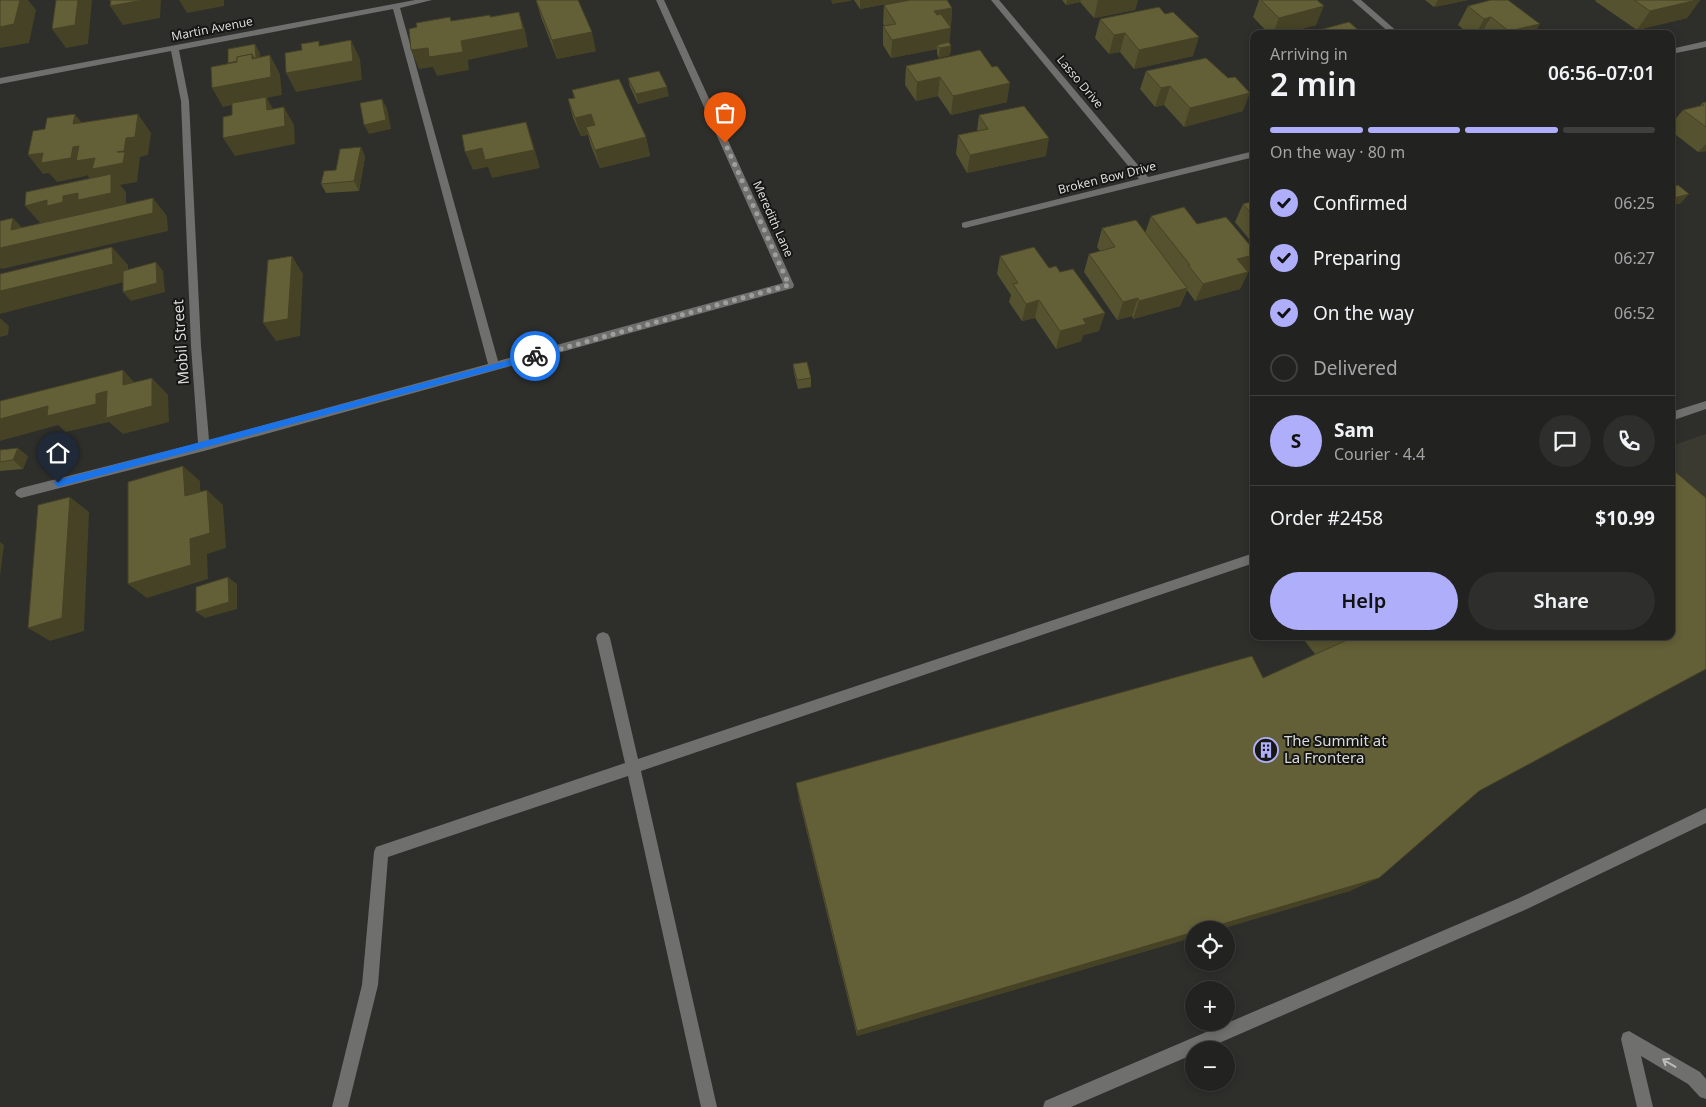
<!DOCTYPE html>
<html lang="en">
<head>
<meta charset="utf-8">
<style>
	body { margin:0; font-family:"Noto Sans",sans-serif; background:#2e2f2d; color:#f1f3f6; height:100vh; display:flex; flex-direction:column; font-size:19px; white-space:nowrap }
	* { box-sizing:border-box; margin:0 }
	p { font-size:16px; color:#a2a4a5 }
	.icon { flex:none; width:28px; height:28px; fill:none; stroke:currentColor; stroke-width:2; stroke-linecap:round; stroke-linejoin:round }
	.map { position:relative; flex:1; overflow:hidden }
	.details { position:absolute; left:1250px; top:30px; width:425px; height:610px; display:flex; flex-direction:column; background:#222220; border-radius:10px; box-shadow:0 2px 8px #0003,0 0 0 1px #3f3f3e }
	.details>* { flex:none }
	.buttons { position:absolute; left:1185px; top:921px; display:grid; gap:10px }
	.buttons a { display:grid; place-items:center; width:50px; height:50px; border-radius:50%; background:#222220; box-shadow:0 2px 8px #0003,0 0 0 1px #3f3f3e; font-size:25px }
	.pin { position:absolute; display:grid; place-items:center; width:42px; height:42px; color:#fff; margin:-51px -21px; border-radius:50% 50% 50% 0; rotate:-45deg; box-shadow:0 0 5px #0007 }
	.pin .icon { rotate:45deg }
	.courier { position:absolute; display:grid; place-items:center; width:50px; height:50px; margin:-25px; border:4px solid #1a73e8; border-radius:50%; background:#fff; color:#222; box-shadow:0 1px 6px #0007 }
	.headline em { font-style:normal; font-weight:600 }
	.headline div { display:flex; flex-direction:column-reverse }
	.headline { display:flex; align-items:center; justify-content:space-between; height:85px; padding:0 20px }
	h1 { font-size:32px; font-weight:600; line-height:38px }
	.bar { display:grid; grid-template-columns:repeat(4,1fr); gap:8px 5px; align-content:center; height:60px; padding:0 20px }
	.bar i { height:6px; border-radius:4px; background:#3f3f3e }
	.bar .active { background:#aeaefb }
	.bar p { grid-column:span 4 }
	.line { display:flex; align-items:center; gap:12px; padding:0 20px; border-top:1px solid #3f3f3e }
	.line div { flex:1 }
	.round { display:grid; place-items:center; flex:none; width:52px; height:52px; border-radius:26px; background:#2e2f2d }
	ol { padding:0 20px; list-style:none }
	li { display:flex; align-items:center; gap:15px; height:55px }
	li p { margin-inline-start:auto }
	li .icon { padding:5px; border-radius:50%; background:#aeaefb; color:#111; stroke-width:4 }
	li:last-child { color:#a2a4a5 }
	li i { width:28px; height:28px; border:2px solid #3f3f3e; border-radius:50% }
	.button { display:flex; gap:10px; margin-top:auto; padding:10px 20px }
	.button a { flex:1; height:58px; border-radius:30px; background:#aeaefb; color:#111; font-size:20px; font-weight:600; line-height:58px; text-align:center }
	.button a+a { background:#2e2f2d; color:#f1f3f6 }
	.map>svg:first-child { display:block }
	.built { fill:#3b3a31 }
	.lines { fill:none; stroke-linecap:round; stroke-linejoin:round }
	.minor { fill:#6f6f6d; fill-rule:evenodd }
	.wall { fill:#55522f }
	.shaded-wall { fill:#454226 }
	.building { fill:#635f37; stroke:#454226 }
	.oneway { stroke:#bbbbb9 }
	.route { fill:#1a73e8 }
	.done { stroke:#9e9e9c; stroke-width:5; stroke-dasharray:0 9 }
	.labels { text-anchor:middle; stroke-width:4; stroke-linejoin:round; paint-order:stroke }
	.far-street-label { font-size:12px; fill:#dbdbd9; stroke:#161614 }
	.street-label { font-size:15px; fill:#dbdbd9; stroke:#161614 }
	.poi-label { font-size:15px; fill:#dbdbd9; stroke:#161614; text-anchor:start }
</style>
</head>
<body>
<div class="map">
<svg width="1706" height="1107" viewBox="0 0 1706 1107">
	<rect width="100%" height="100%" fill="#2e2e2b"/>
	<path class="built" d="M1706,434V551L1671,519V446Z"/>
	<g class="lines">
		<g class="minor">
			<path d="M415,0H432L400,8L498,361L783,283L656,0H664L794,285L793,288L204,451L21,498L17,496L15,493L17,490L21,488L198,443L191,346L181,101L171,51L0,84V78ZM393,9L488,364L209,440L201,346L189,101L179,50Z"/>
			<path d="M991,0H999L1148,177L1254,151V157L965,228L962,227V223L965,222L1139,179Z"/>
			<path d="M1352,0H1361L1400,34H1391Z"/>
			<path d="M1706,41V47L1671,54V49Z"/>
			<path d="M1706,401V409L1671,421V412Z"/>
			<path d="M1254,553V563L641,771L717,1107H701L628,776L388,857L378,985L348,1107H332L362,985L374,852L376,847L625,763L596,638L598,634L603,632L608,634L610,638L638,759Z"/>
			<path d="M1706,808V823L1527,909L1203,1050H1194V1054L1071,1107H1043L1045,1101L1517,899Z"/>
			<path d="M1629,1031L1700,1072L1706,1079V1099L1700,1097L1688,1084L1641,1056L1653,1107H1637L1621,1039L1623,1033Z"/>
		</g>
	</g>
	<g class="wall">
		<path d="M536,0L596,51L557,59L541,17Z"/>
		<path d="M854,0H907L860,9Z"/>
		<path d="M1062,0H1138L1135,10L1094,18L1080,2L1066,5Z"/>
		<path d="M1259,0H1318L1316,25L1282,34H1269L1253,17Z"/>
		<path d="M1425,0H1468L1434,7Z"/>
		<path d="M1596,0H1700L1687,18L1637,30L1595,1Z"/>
		<path d="M884,5L952,8L951,26L950,27L949,43L951,46L950,55L939,58L937,54V49L891,58L883,45V26H885L883,24Z"/>
		<path d="M1468,6L1534,34H1469L1458,25Z"/>
		<path d="M1100,19L1193,56L1134,69L1120,52L1109,54L1095,38Z"/>
		<path d="M980,50L1007,102L951,115L938,96L916,101L905,85L906,66Z"/>
		<path d="M1146,71L1228,78L1243,111L1184,127L1164,105L1155,107L1140,89Z"/>
		<path d="M628,78L669,96L638,104L630,87Z"/>
		<path d="M572,90L646,137L650,156L600,168L591,146L588,135L581,136L573,118L568,99L574,98Z"/>
		<path d="M1706,102V151L1698,152L1671,131V123H1672L1683,110L1700,106L1702,103Z"/>
		<path d="M979,115L1046,156L967,173L956,154L958,135L977,131Z"/>
		<path d="M361,147L365,157L359,191L326,193L321,184Z"/>
		<path d="M1671,187L1681,203L1671,206Z"/>
		<path d="M1254,201V245L1235,222L1243,204Z"/>
		<path d="M1151,216L1197,224L1248,272L1240,289L1195,301L1187,290L1180,306L1133,319L1132,316L1117,320L1084,272L1089,254L1100,251L1097,247L1102,228L1145,233Z"/>
		<path d="M1000,256L1049,268L1099,331L1083,335L1081,341L1056,349L1035,318L1022,321L1009,302L1011,295L997,274Z"/>
		<path d="M793,364L811,378V387L798,389L794,373Z"/>
		<path d="M0,450L28,456L23,469L0,471Z"/>
		<path d="M1301,636H1671L1479,791L1350,891L1194,930V937L857,1036L799,800L796,783L1263,678L1315,654Z"/>
	</g>
	<g class="shaded-wall">
		<path d="M20,0H28L36,10L29,43L0,48V27Z"/>
		<path d="M78,0H92L88,44L66,48L52,29Z"/>
		<path d="M109,0H161L160,18L123,25L110,6H112Z"/>
		<path d="M179,0H224V6L187,13Z"/>
		<path d="M831,0H851V1L832,4Z"/>
		<path d="M860,0H907L860,9Z"/>
		<path d="M1067,0H1081L1080,2L1066,5Z"/>
		<path d="M1098,0H1138L1135,10L1094,18Z"/>
		<path d="M1313,0H1318L1314,9L1324,6L1316,25L1282,34H1273L1279,18Z"/>
		<path d="M1438,0H1468L1434,7Z"/>
		<path d="M1697,0H1700L1687,18L1637,30L1650,11Z"/>
		<path d="M952,8L951,26L933,30L934,11Z"/>
		<path d="M519,12L525,30L528,47L468,60L469,70L437,76L433,67L419,69L411,50L461,41L490,17V15L496,34Z"/>
		<path d="M1491,17L1481,34H1476L1484,19Z"/>
		<path d="M1540,24L1534,34H1508L1509,31Z"/>
		<path d="M951,28L949,46H951L950,55L939,58L940,48L937,45V49L891,58L892,40Z"/>
		<path d="M592,32L596,51L557,59L552,40Z"/>
		<path d="M1125,33L1120,52L1109,54L1114,35Z"/>
		<path d="M1199,37L1193,56L1134,69L1139,50Z"/>
		<path d="M351,40L360,59L362,80L296,92L286,73Z"/>
		<path d="M255,44L260,53L261,67L234,73L252,54Z"/>
		<path d="M270,55L280,74L282,95L267,98L277,116L284,107L294,125L295,144L235,156L223,138L267,110L266,98L223,107L212,88Z"/>
		<path d="M940,77L938,96L916,101L917,82Z"/>
		<path d="M1010,83L1007,102L951,115L953,96Z"/>
		<path d="M1170,86L1164,105L1155,107L1161,88Z"/>
		<path d="M667,87L669,96L638,104L636,94Z"/>
		<path d="M1250,93L1243,111L1184,127L1190,108Z"/>
		<path d="M382,99L387,108L391,129L369,134L364,125Z"/>
		<path d="M75,114L89,132L73,124Z"/>
		<path d="M138,114L151,133L148,155L140,157L137,182L120,185L126,192V211L89,213L79,215V220L41,224L25,206L63,196L91,180L86,174V176L57,182L49,173L43,174L28,155L79,146L117,152L126,138Z"/>
		<path d="M591,114L596,133L586,127L588,135L581,136L575,118Z"/>
		<path d="M526,122L532,140L540,168L492,178L488,167L473,170L465,152Z"/>
		<path d="M646,137L650,156L600,168L595,150Z"/>
		<path d="M1049,138L1046,156L967,173L970,155Z"/>
		<path d="M1706,144V151L1698,152Z"/>
		<path d="M361,147L365,157L359,191L354,181Z"/>
		<path d="M1689,194L1681,203L1671,206V202L1674,198Z"/>
		<path d="M153,198L167,216L168,231L2,269L0,268V248L11,230L13,218L30,236Z"/>
		<path d="M112,247L128,265V281L0,314V291Z"/>
		<path d="M1254,255V261L1240,289L1195,301L1203,284L1237,259Z"/>
		<path d="M292,256L303,274L300,336L276,341L263,323Z"/>
		<path d="M156,262L163,271L165,292L131,301L123,292Z"/>
		<path d="M1187,288L1180,306L1133,319L1139,301Z"/>
		<path d="M1138,298L1132,316L1117,320L1123,302Z"/>
		<path d="M1039,300L1035,318L1022,321L1026,304Z"/>
		<path d="M1105,313L1099,331L1083,335L1081,341L1056,349L1060,331L1083,319Z"/>
		<path d="M0,318L9,326L8,335L0,337Z"/>
		<path d="M123,370L139,387L123,385Z"/>
		<path d="M152,378L168,395L169,422L123,434L109,422L66,432L58,425L0,441V419Z"/>
		<path d="M18,448L28,456L23,469L13,460Z"/>
		<path d="M183,466L200,481L201,512L185,496Z"/>
		<path d="M207,490L223,505L226,548L207,554L208,579L147,598L128,584L190,539Z"/>
		<path d="M70,497L89,512L84,631L50,641L28,628Z"/>
		<path d="M0,542L4,545L0,576Z"/>
		<path d="M228,577L237,584V609L205,618L196,612Z"/>
		<path d="M1379,878L1350,891L1218,930H1202Z"/>
		<path d="M1194,932V937L857,1036V1031Z"/>
	</g>
	<g class="building">
		<path d="M0,0H20L14,24L0,27Z"/>
		<path d="M56,0H78L75,25L52,29Z"/>
		<path d="M111,0H144L110,6Z"/>
		<path d="M536,0H578L592,32L552,40Z"/>
		<path d="M910,0H947L952,8L934,11L937,15L941,14L951,28L892,40L883,26L896,24L884,5Z"/>
		<path d="M1261,0H1317L1324,6L1279,18Z"/>
		<path d="M1491,0H1508L1540,24L1509,31L1491,17L1484,19L1468,6Z"/>
		<path d="M1634,0H1697L1650,11Z"/>
		<path d="M1159,7L1165,14L1173,12L1199,37L1139,50L1125,33L1114,35L1100,19Z"/>
		<path d="M519,12L523,29L461,41L463,52L429,57L428,48L411,50L409,29L417,27L416,23L450,17L451,21L490,15V17Z"/>
		<path d="M1349,22L1363,34H1304Z"/>
		<path d="M351,40L353,61L286,73L285,53L302,50L301,44L319,41V46Z"/>
		<path d="M949,42L951,46L940,48L937,45Z"/>
		<path d="M255,44L256,58H254L252,54L237,57V61L228,63V49Z"/>
		<path d="M980,50L992,67L997,66L1010,83L953,96L940,77L917,82L906,66Z"/>
		<path d="M252,54V59L270,55L271,77L212,88L211,67L237,62V57Z"/>
		<path d="M1206,58L1228,78L1235,77L1250,93L1190,108L1170,86L1161,88L1146,71Z"/>
		<path d="M659,71L667,87L636,94L628,78Z"/>
		<path d="M619,79L646,137L595,150L586,127L595,125L591,114L575,118L568,99L575,98L572,90Z"/>
		<path d="M266,97L267,110L284,107L285,126L223,138V117L232,115V103Z"/>
		<path d="M382,99L386,120L364,125L360,103Z"/>
		<path d="M1706,102V127L1683,110L1704,105L1702,103Z"/>
		<path d="M1024,106L1049,138L970,155L958,135L988,129L979,115Z"/>
		<path d="M75,114L73,124L138,114L135,137L126,138L124,151L117,152H125L123,163L92,169L95,158L76,161L79,146L73,147L71,158L41,163L43,153L28,155L33,131L45,129L47,118Z"/>
		<path d="M526,122L534,150L485,160L482,148L465,152L462,135Z"/>
		<path d="M361,147L354,181L321,184L324,171L336,170L340,149Z"/>
		<path d="M111,174V193L78,200V193L63,196V202L47,206V200L25,206L26,192Z"/>
		<path d="M1678,185L1689,194L1674,198L1671,196V187Z"/>
		<path d="M153,198V213L0,248V221L13,218L11,230Z"/>
		<path d="M1254,201V217L1243,204Z"/>
		<path d="M1184,207L1197,224L1226,217L1254,250V255L1237,259L1248,272L1203,284L1188,265H1190L1151,216Z"/>
		<path d="M1136,220L1187,288L1139,301L1138,298L1123,302L1089,254L1115,247L1102,228Z"/>
		<path d="M112,247L113,264L0,291V274Z"/>
		<path d="M1034,247L1049,268L1056,266L1060,272L1073,269L1105,313L1083,319L1086,324L1060,331L1039,300L1026,304L1013,284L1018,283L1000,256Z"/>
		<path d="M292,256L288,319L263,323L268,260Z"/>
		<path d="M156,262L157,283L123,292V271Z"/>
		<path d="M807,362L811,378L797,380L793,364Z"/>
		<path d="M123,370V385L152,378V406L106,418L107,391L96,394V404L47,416L48,406L0,419V401Z"/>
		<path d="M18,448L13,460L0,462V450Z"/>
		<path d="M183,466L185,496L207,490L210,533L190,539L191,565L128,584V482Z"/>
		<path d="M1671,468L1706,498V669L1479,791L1379,878L1202,930H1194V932L857,1031L796,783L1252,656L1263,678L1347,640L1344,636H1671Z"/>
		<path d="M70,497L62,618L28,628L38,505Z"/>
		<path d="M228,577L229,602L196,612V587Z"/>
	</g>
	<defs><path id="oneway-shaft" d="M-6 0H5M1.5-3L5.5 0L1.5 3" fill="none" stroke-width="1.6" stroke-linecap="round" stroke-linejoin="round" transform="scale(1.25)"/></defs>
	<use class="oneway" href="#oneway-shaft" transform="translate(1669 1063) rotate(-149)"/>
	<path class="route" d="M535,353L538,354V358L58,487L54,483L58,480Z"/>
	<g class="lines">
		<path class="done" d="M535,356L789,285L725,143"/>
	</g>
	<defs>
		<symbol id="building-ring" viewBox="-11 -11 22 22"><circle r="9.5" fill="#161614" stroke="#aeaefb" stroke-width="1.5"/><path d="M-4-6H4V6H1V3H-1V6H-4ZM-2.5-4.3h1.7v1.8h-1.7ZM.8-4.3h1.7v1.8H.8ZM-2.5-1h1.7V.8h-1.7ZM.8-1h1.7V.8H.8Z" fill="#aeaefb"/></symbol>
	</defs>
	<g fill-rule="evenodd">
		<use href="#building-ring" x="1252" y="736" width="28" height="28"/>
	</g>
	<g class="labels">
		<g class="far-street-label">
			<text transform="translate(212 29) rotate(-11)" y="4">Martin Avenue</text>
			<text transform="translate(1080 82) rotate(50)" y="4">Lasso Drive</text>
			<text transform="translate(1107 178) rotate(-14)" y="4">Broken Bow Drive</text>
			<text transform="translate(773 219) rotate(66)" y="4">Meredith Lane</text>
		</g>
		<g class="street-label">
			<text transform="translate(181 342) rotate(-94)" y="5">Mobil Street</text>
		</g>
		<g class="poi-label">
			<text x="1284" y="746">The Summit at<tspan x="1284" dy="17">La Frontera</tspan></text>
		</g>
	</g>
</svg>
<div class="buttons">
<a><svg class="icon" aria-label="locate" viewBox="0 0 24 24"><circle cx="12" cy="12" r="6"/><path d="M12 2v4M12 18v4M2 12h4M18 12h4"/></svg></a>
<a>+</a>
<a>−</a>
</div>
<div class="pin" style="left:725px;top:143px;background:#ea580c"><svg class="icon" aria-label="bag" viewBox="0 0 24 24"><path d="M5 8h14l-1 12H6zM9 8a3 3 0 0 1 6 0"/></svg></div>
<div class="pin" style="left:58px;top:483px;background:#1f2937"><svg class="icon" aria-label="home" viewBox="0 0 24 24"><path d="M3 11l9-7 9 7M6 9v11h12V9"/></svg></div>
<div class="courier" style="left:535px;top:356px"><svg class="icon" aria-label="bike" viewBox="0 0 24 24"><circle cx="6" cy="16" r="4"/><circle cx="18" cy="16" r="4"/><path d="M6 16l4-8h5l3 8M10 8l3 8H6M13 5h3"/></svg></div>
<section class="details">
<div class="headline"><div><h1>2 min</h1><p>Arriving in</p></div><em>06:56–07:01</em></div>
<div class="bar"><i class="active"></i><i class="active"></i><i class="active"></i><i></i><p>On the way · 80 m</p></div>
<ol>
<li><svg class="icon" aria-label="check" viewBox="0 0 24 24"><path d="M5 12l5 5 9-10"/></svg>Confirmed<p>06:25</p></li>
<li><svg class="icon" aria-label="check" viewBox="0 0 24 24"><path d="M5 12l5 5 9-10"/></svg>Preparing<p>06:27</p></li>
<li><svg class="icon" aria-label="check" viewBox="0 0 24 24"><path d="M5 12l5 5 9-10"/></svg>On the way<p>06:52</p></li>
<li><i></i>Delivered</li>
</ol>
<div class="line" style="height:90px"><b class="round" style="background:#aeaefb;color:#111">S</b><div><b>Sam</b><p>Courier · 4.4</p></div><a class="round"><svg class="icon" aria-label="chat" viewBox="0 0 24 24"><path d="M4 5h16v11H9l-5 4z"/></svg></a><a class="round"><svg class="icon" aria-label="phone" viewBox="0 0 24 24"><path d="M5 4h4l2 5-3 2q2 4 5 5l2-3 5 2v4C11 20 4 13 5 4z"/></svg></a></div>
<div class="line" style="height:65px"><div>Order #2458</div><b>$10.99</b></div>
<div class="button"><a>Help</a><a>Share</a></div>
</section>
</div>
</body>
</html>
